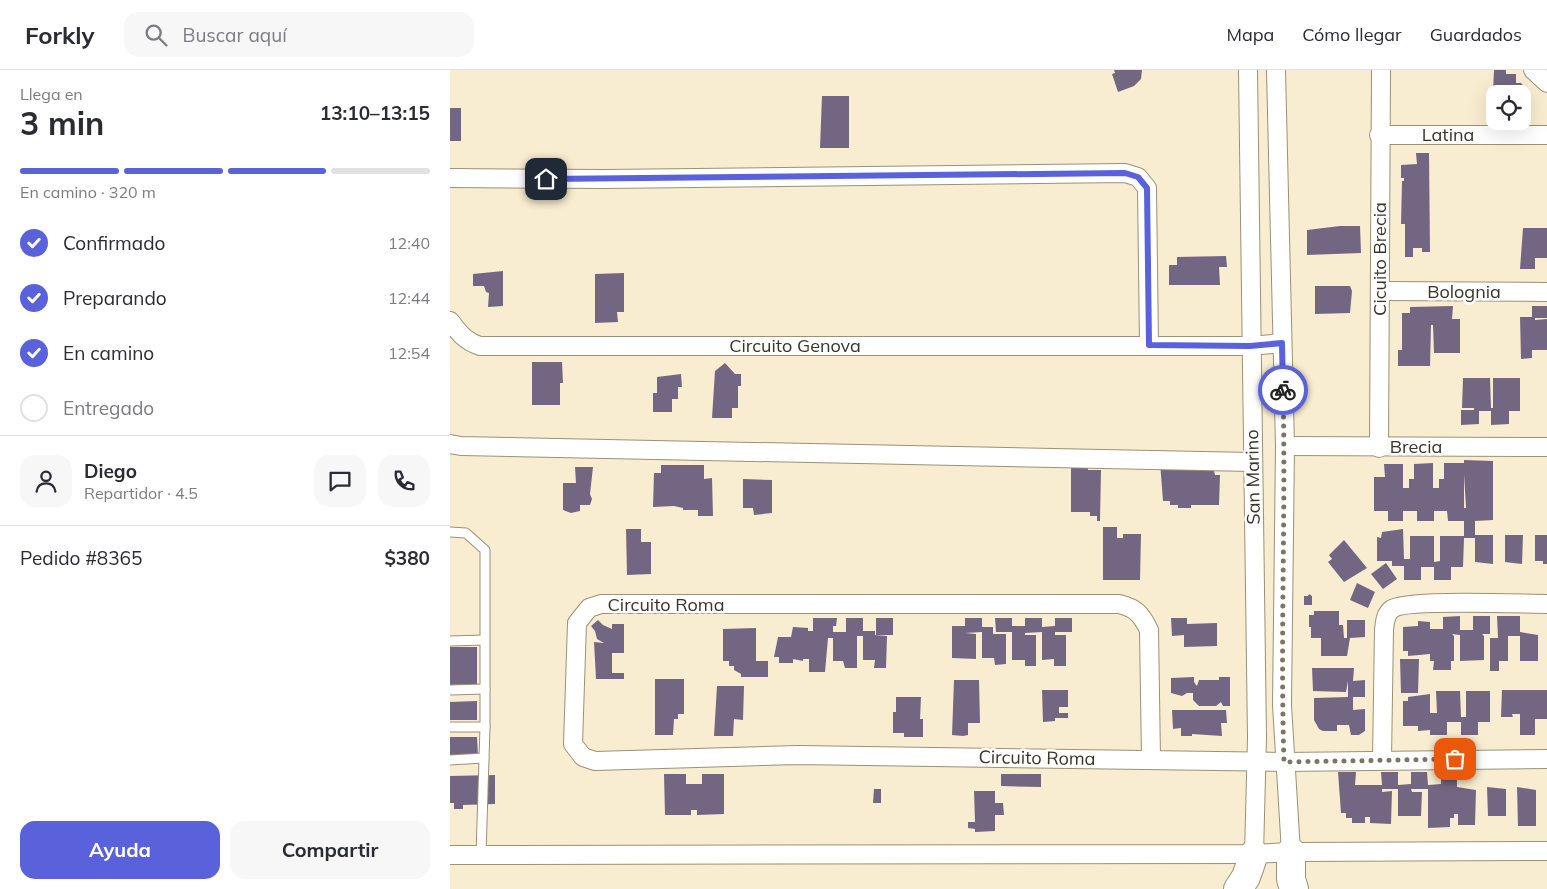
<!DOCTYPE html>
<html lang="es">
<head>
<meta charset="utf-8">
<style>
	body { margin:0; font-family:Mulish,sans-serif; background:#f7f7f7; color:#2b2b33; height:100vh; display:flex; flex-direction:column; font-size:19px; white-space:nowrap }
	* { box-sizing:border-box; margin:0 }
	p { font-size:16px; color:#7c7c81 }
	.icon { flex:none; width:28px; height:28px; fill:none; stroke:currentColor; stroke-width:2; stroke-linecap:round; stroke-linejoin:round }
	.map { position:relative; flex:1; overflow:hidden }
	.sheet { display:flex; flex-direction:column; background:#fff; width:450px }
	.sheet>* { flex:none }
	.controls { position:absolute; left:1036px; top:15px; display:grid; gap:10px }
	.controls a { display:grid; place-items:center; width:45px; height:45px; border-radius:10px; background:#fff; box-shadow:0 5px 20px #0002; font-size:25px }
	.pin { position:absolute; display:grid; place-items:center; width:42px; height:42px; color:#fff; margin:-21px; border-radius:10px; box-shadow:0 2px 8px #0006 }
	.courier { position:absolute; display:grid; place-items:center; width:50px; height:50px; margin:-25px; border:4px solid #5962da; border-radius:50%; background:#fff; color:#222; box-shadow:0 1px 6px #0007 }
	.summary em { font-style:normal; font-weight:700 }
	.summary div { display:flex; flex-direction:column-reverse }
	.summary { display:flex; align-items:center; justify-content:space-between; height:85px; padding:0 20px }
	h1 { font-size:32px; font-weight:700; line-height:38px }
	.bar { display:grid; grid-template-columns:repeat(4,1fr); gap:8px 5px; align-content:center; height:60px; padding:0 20px }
	.bar i { height:6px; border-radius:4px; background:#e1e1e2 }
	.bar .on { background:#5962da }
	.bar p { grid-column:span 4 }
	.line { display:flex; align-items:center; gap:12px; padding:0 20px; border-top:1px solid #e1e1e2 }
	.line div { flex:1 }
	.round { display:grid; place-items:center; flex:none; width:52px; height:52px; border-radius:15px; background:#f7f7f7 }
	ol { padding:0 20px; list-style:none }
	li { display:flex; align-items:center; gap:15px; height:55px }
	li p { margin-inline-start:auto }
	li .icon { padding:5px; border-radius:50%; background:#5962da; color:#fff; stroke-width:4 }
	li:last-child { color:#7c7c81 }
	li i { width:28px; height:28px; border:2px solid #e1e1e2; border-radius:50% }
	.cta { display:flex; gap:10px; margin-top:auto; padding:10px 20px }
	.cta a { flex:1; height:58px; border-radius:15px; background:#5962da; color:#fff; font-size:20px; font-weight:700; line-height:58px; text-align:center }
	.cta a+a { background:#f7f7f7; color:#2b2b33 }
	header { display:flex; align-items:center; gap:30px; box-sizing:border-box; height:70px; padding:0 25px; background:#fff; border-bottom:1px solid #e1e1e2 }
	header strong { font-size:24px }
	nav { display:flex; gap:28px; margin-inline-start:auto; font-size:18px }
	.search { width:350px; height:45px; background:#f7f7f7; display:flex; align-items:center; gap:12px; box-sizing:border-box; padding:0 18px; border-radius:15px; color:#7c7c81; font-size:19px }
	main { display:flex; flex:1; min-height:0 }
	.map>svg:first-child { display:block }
	.building { fill:#736682; fill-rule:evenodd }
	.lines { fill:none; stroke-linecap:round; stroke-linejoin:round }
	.lane-casing { stroke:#9a9176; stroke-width:11 }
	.street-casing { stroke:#9a9176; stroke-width:20 }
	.highway-casing { stroke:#9a9176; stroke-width:30 }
	.lane { stroke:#fff; stroke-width:9 }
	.street { stroke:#fff; stroke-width:18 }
	.highway { stroke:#fff; stroke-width:28 }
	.done { stroke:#7b7563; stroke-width:5; stroke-dasharray:0 9 }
	.route { stroke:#5962da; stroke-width:6 }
	.labels { text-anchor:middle; stroke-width:5; stroke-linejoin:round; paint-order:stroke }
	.street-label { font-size:18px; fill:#383429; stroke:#fff }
</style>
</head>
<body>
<header>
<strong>Forkly</strong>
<div class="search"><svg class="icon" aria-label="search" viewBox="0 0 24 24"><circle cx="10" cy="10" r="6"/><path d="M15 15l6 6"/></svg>Buscar aquí</div>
<nav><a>Mapa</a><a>Cómo llegar</a><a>Guardados</a></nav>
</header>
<main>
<section class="sheet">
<div class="summary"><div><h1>3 min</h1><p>Llega en</p></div><em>13:10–13:15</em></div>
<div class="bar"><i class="on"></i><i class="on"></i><i class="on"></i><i></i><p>En camino · 320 m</p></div>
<ol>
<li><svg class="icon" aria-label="check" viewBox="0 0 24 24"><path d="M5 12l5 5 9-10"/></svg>Confirmado<p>12:40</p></li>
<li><svg class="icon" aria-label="check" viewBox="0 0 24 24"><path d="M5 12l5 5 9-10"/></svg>Preparando<p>12:44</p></li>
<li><svg class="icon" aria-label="check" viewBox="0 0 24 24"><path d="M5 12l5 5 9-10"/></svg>En camino<p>12:54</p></li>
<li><i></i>Entregado</li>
</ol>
<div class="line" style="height:90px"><a class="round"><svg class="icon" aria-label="person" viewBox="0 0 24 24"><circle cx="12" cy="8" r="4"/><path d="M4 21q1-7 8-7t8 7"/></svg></a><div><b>Diego</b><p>Repartidor · 4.5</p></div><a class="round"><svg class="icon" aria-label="chat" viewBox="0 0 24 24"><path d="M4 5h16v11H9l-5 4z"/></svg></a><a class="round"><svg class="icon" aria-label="phone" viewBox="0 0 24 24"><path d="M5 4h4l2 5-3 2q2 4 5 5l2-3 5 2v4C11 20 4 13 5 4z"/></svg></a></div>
<div class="line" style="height:65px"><div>Pedido #8365</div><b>$380</b></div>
<div class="cta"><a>Ayuda</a><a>Compartir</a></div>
</section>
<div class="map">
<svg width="1097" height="819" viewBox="0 0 1097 819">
	<rect width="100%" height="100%" fill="#f8edd0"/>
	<g class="building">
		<path d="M664,0H692L691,9L684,16L668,22L662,4L665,3Z"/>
		<path d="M1044,0H1056V4H1066V13H1071L1075,18L1073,24H1045V43H1042Z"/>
		<path d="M372,26H399V78H370Z"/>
		<path d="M1072,29H1076L1079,34L1076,42H1072Z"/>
		<rect x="0" y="38" width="11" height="33"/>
		<path d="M966,83H979L980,182H972V178H963V187H955V154H951L952,111H954V108H951V95L967,94Z"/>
		<path d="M890,156H910L911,183L857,185V160Z"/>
		<path d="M1073,158H1097V188H1085V199H1070Z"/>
		<path d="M776,186L777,197H769L770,215H719V195H727V187Z"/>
		<path d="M53,201V236L38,237L39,223L36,222L34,216H23V204Z"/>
		<path d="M174,203V242H167L168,252L145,253V204Z"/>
		<path d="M865,216H900L902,221L900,243L865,244Z"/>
		<path d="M1003,236L1002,249H1010V283H984L983,255H981L980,296H948V280H952V243H960V237Z"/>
		<path d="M1082,236H1097V248H1085V250L1097,249V280H1082V288L1071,289L1070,247H1082Z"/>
		<path d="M82,292H112L113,313H110V335H82Z"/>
		<path d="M275,293L285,304H291V316H288V338H282V348H262L265,301Z"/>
		<path d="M231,304L232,317H228V329H222V342H203V323H207V307Z"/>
		<path d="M1013,308H1040L1041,338H1043V308H1070V341H1059V354L1041,355V341H1029V354L1011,355V340H1024V338H1012Z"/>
		<path d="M1014,390L1043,391V450L1025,451V465H1043V494L1025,492V468H1014L1013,497H1001V510H984V497H971V510H954V496H942V491H927V467L931,468L932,462L953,459L954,489H960V466H984V492L990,491V466H1014V451H998L997,441H984V451H967V441H953V451H938V441H924V407H935L934,394H953V418H959V409H964V394L983,393V418H989V409H994V393H1014ZM1014,404L1016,438H1014Z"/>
		<path d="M710,392H758V401H764L765,405H770L769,435H741V438H728V435H720V431H713Z"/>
		<path d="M621,393H638V400H651L650,451H647V446H640V442H621Z"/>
		<path d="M211,395H254V409L262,408L263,446H248V440H233V438L224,436L203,437L204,403H211Z"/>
		<path d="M125,397H143L140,424L142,429L140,435H130V441L121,443L113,440V413H126Z"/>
		<path d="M293,409L322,410V443L304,445L303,438H293Z"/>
		<path d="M653,457H667V468H673V464H691L690,510H653Z"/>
		<path d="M176,459H191V472H201V504L177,505Z"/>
		<path d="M1055,465H1073L1072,494L1055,492Z"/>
		<path d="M1085,465H1097V494H1093V491H1085Z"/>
		<path d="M894,470L917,498L894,512L878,492L882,489L879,485Z"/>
		<path d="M936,493L947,509L933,519L921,504Z"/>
		<path d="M907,513L925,522L918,538L900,530Z"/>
		<path d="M859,524L862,526V535H854V526H858Z"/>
		<path d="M864,541H889V555H893L894,568H897V550H915V567L900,568L897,586H871V568H861V557H859V545H864Z"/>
		<path d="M1010,546V560H1023V546H1040V564H1032L1034,566V590L1010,591V565L1002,564L1004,566V591H1001V600H983L984,591H980V584L958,586V581H953V557L968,556V551L980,552V559H993V547Z"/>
		<path d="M1047,546H1070V562L1088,565V591H1070V566H1058V591H1049V601H1040V568H1048Z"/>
		<path d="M363,548H387L386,556H383V562H396V548H413V561H425V565L437,566L436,598H424L425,590H413V566H407V598H395L393,591H383V568H378L375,602H359V589H353V591L343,589V593H329V587H324L328,567H341L343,557L358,558V561H363Z"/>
		<rect x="426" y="548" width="17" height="17"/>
		<path d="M515,548H532V557H543V564H556V594L545,595L544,588H532V562L515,563L526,564V589L502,588V556H515Z"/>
		<path d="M545,548H562V556H575V548H592V557L605,556V548H622V562H605V565H616V596H604V589L592,590V562L575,563V565H586V596H575V590H562V562H546Z"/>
		<path d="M721,548H737V554L767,553V576L734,577V565L722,566Z"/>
		<path d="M148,550L153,555L162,559V554H174V583H162V603H174V609H146L144,572L154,573L147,569L145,561L141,556Z"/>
		<path d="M306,558V591H318V607H291V604L284,600V596H279V591H273V559Z"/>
		<path d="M0,577H27V614L0,615Z"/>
		<path d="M950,589H969L968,623H951Z"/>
		<path d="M862,598H904L903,611L915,610V627H903V640L915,639V661L909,665H901L899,655H887V661H873L869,659L864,650V628L898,627V611L896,622L863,621Z"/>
		<path d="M744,607V612L747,616L749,610H769V607H780V636H773L771,632L766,636H749L743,630V623H737L732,626L721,623V608Z"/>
		<path d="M205,609H234V644H228V649H224L223,665H205Z"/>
		<path d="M504,610H529L530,653H518V665L513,666L502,665Z"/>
		<path d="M267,616H294L293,650L284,649L283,666H264Z"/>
		<path d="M592,620H618V637H609V643H618V648H605V651L593,652Z"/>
		<path d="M1052,620H1097V649H1085V665H1070V644H1062L1063,647H1051Z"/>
		<path d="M986,621H1010L1011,647H1016V621H1040V652H1028V665H1011V652H997V665H980V660L968,661V656H953V631H958V627L980,624V643H987Z"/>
		<path d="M446,627H471L470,649H473V667H454V663H443V642H446Z"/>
		<path d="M27,631V650H0V632Z"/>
		<path d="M722,640H776L777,653H771L772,666L742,664V666H731V658L723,659Z"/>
		<path d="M0,667H27L28,686H0Z"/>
		<path d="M991,701L1007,702V717L1026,720L1025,755H1008V744H1004V748H1000V757L978,758V719H961L962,722H972L971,746H948V719H932V722L942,721L941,754L920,753V747H915V753H902V748H896V743H891L888,702H906L905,715H932L931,702H948V715L961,714V702H977L978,715L991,714Z"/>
		<path d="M214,704H236V714H252V704H274V744L247,745V740H241V745H215Z"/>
		<path d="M551,704H591V717L551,716Z"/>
		<path d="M45,705V734L13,735V739H4V733H0V706Z"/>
		<path d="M1037,717L1056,719V746H1038Z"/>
		<path d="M1067,717L1086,720V756H1068Z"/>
		<path d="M424,719H431V733H423Z"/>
		<path d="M524,721H545V733H553L554,745H545V761L525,762V759L518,758V752H525Z"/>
	</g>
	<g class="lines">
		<defs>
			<g id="lane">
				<path d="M0,462L16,463L35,480V657L31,785"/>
				<path d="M0,571L34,570"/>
				<path d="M0,620L35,619"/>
				<path d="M0,657H35"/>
				<path d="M0,690L34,688"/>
			</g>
			<g id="street">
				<path d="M798,0L807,668L804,784"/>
				<path d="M826,0L835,376L832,635L841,782"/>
				<path d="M1083,0L1097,13"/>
				<path d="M929,65H1097"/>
				<path d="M0,108L154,109L675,103L688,107L697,118L699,275"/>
				<path d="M930,221L1097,222"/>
				<path d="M0,251C9,263 15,271 30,276H800L832,273"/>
				<path d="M0,374L11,376L802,392"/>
				<path d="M835,376L1097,377"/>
				<path d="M929,378L931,0"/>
				<path d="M701,689L699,560C691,544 686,538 669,534H151L139,538L127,553L123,674L133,687L145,691L348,685L834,692L1097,689"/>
				<path d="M932,689L934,560C935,552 935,544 942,539C955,529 1073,534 1097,534"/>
				<path d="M0,785L804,784L841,782L1097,781"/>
			</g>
			<g id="highway">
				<path d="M841,782V809L844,819"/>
				<path d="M788,819L796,807L804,784"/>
			</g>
		</defs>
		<use href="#lane" class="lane-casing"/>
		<use href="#street" class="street-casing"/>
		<use href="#highway" class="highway-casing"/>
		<use href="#lane" class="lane"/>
		<use href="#street" class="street"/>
		<use href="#highway" class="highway"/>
	</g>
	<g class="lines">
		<path class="done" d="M833,320C836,444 830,568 834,692L1005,689"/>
		<path class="route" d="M96,109L675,103L688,107L697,118L699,275L800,276L832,273L833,320"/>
	</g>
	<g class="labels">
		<g class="street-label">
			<text x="998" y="71">Latina</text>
			<text transform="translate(930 189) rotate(-90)" y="6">Cicuito Brecia</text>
			<text x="1014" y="228">Bolognia</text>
			<text x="345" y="282">Circuito Genova</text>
			<text x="966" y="383">Brecia</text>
			<text transform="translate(803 407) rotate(-91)" y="6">San Marino</text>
			<text x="216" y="541">Circuito Roma</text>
			<text transform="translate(587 688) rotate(1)" y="6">Circuito Roma</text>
		</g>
	</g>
</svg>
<div class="controls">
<a><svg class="icon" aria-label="locate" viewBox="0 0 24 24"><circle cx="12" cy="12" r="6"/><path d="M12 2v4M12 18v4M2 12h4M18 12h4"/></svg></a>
</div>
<div class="pin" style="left:1005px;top:689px;background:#ea580c"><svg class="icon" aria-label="bag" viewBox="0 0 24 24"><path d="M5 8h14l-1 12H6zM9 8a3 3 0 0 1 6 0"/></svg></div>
<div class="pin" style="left:96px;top:109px;background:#1f2937"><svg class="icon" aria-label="home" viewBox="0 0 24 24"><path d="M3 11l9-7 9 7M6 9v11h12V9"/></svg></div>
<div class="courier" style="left:833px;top:320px"><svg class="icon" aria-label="bike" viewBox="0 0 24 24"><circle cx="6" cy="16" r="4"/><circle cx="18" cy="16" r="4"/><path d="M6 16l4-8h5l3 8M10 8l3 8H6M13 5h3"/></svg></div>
</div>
</main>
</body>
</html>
